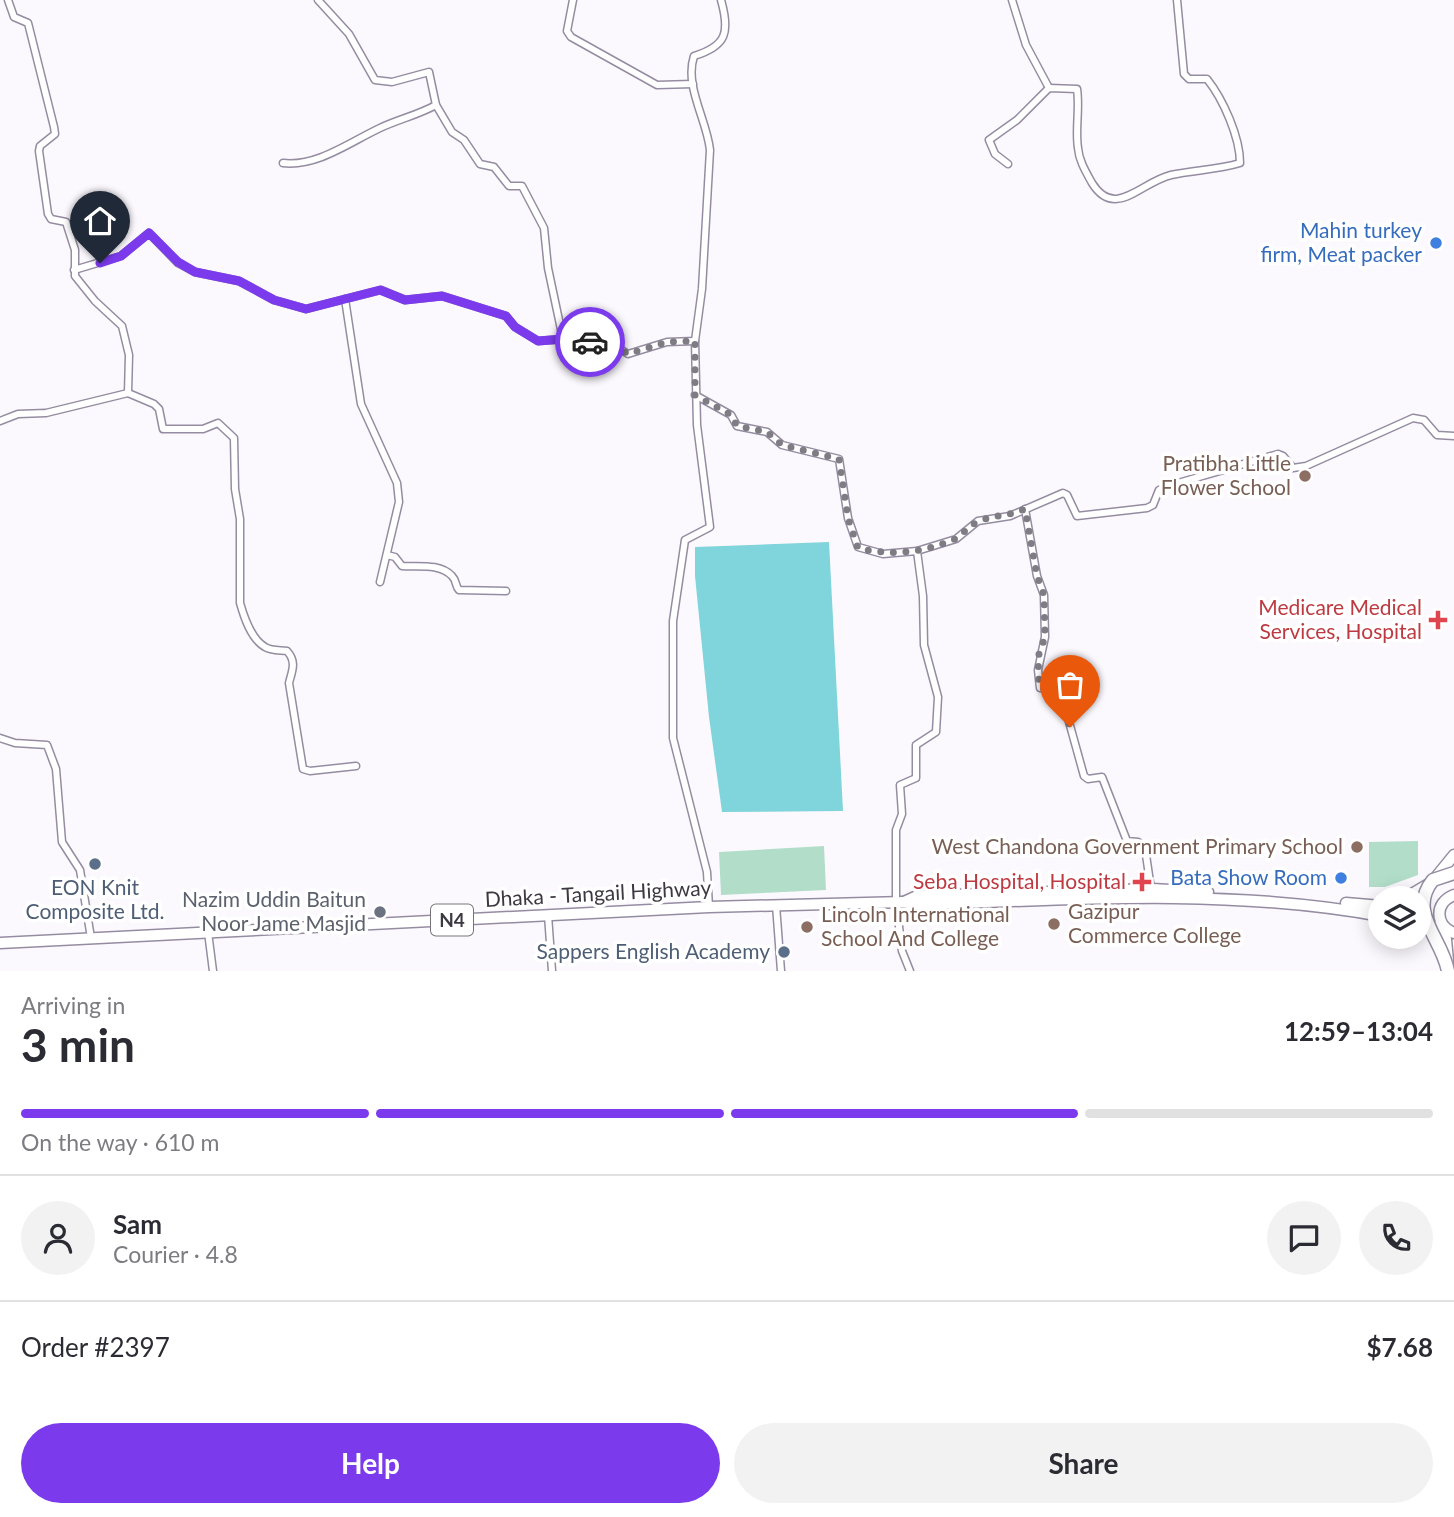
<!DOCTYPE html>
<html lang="en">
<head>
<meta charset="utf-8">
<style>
	body { margin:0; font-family:Lato,sans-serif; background:#f2f2f3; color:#2b2b33; height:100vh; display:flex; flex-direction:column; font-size:26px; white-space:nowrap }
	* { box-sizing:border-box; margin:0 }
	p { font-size:23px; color:#7c7c81 }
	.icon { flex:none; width:38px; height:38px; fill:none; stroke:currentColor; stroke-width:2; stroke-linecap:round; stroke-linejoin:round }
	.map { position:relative; height:971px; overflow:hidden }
	.side { display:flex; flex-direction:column; background:#fff; flex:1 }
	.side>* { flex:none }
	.tools { position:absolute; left:1368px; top:886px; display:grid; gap:14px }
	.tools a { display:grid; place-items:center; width:63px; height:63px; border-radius:50%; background:#fff; box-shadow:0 4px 18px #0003; font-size:35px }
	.pin { position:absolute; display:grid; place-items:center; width:60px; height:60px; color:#fff; margin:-72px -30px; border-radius:50% 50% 50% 0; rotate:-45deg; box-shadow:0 0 7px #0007 }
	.pin .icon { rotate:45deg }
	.courier { position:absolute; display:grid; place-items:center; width:70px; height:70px; margin:-35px; border:5px solid #7c3aed; border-radius:50%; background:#fff; color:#222; box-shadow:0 2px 9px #0007 }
	.headline em { font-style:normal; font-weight:700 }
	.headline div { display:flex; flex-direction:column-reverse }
	.headline { display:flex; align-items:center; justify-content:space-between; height:119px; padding:0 21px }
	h1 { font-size:46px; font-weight:700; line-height:52px }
	.bar { display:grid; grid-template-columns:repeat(4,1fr); gap:10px 7px; align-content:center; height:84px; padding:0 21px }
	.bar i { height:9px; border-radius:5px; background:#e1e1e2 }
	.bar .current { background:#7c3aed }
	.bar p { grid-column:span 4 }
	.line { display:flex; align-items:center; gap:18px; padding:0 21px; border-top:2px solid #e1e1e2 }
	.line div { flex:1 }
	.round { display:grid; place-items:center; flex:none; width:74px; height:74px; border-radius:37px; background:#f2f2f3 }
	.cta { display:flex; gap:14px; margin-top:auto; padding:14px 21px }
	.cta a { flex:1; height:80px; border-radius:42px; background:#7c3aed; color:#fff; font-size:28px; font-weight:700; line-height:80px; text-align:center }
	.cta a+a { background:#f2f2f3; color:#2b2b33 }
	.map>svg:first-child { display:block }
	.green { fill:#b2dec9 }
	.water { fill:#80d4db }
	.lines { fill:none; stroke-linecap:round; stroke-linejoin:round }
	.minor-casing { stroke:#958ca2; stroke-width:9 }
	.trunk-casing { stroke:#958ca2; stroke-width:13 }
	.minor { stroke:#fff; stroke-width:6 }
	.trunk { stroke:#fff; stroke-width:10 }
	.motorway-bridge-casing { stroke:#958ca2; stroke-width:15; stroke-linecap:butt }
	.motorway-bridge { stroke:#fff; stroke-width:12 }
	.done { stroke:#807c84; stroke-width:7; stroke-dasharray:0 12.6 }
	.route { stroke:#7c3aed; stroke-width:9 }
	.shop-dot { fill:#3f7fe0; stroke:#fff; stroke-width:2.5 }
	.education-dot { fill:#8d6e63; stroke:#fff; stroke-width:2.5 }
	.health-dot { fill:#e0444e; stroke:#fff; stroke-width:2.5 }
	.service-dot { fill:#5c6f8a; stroke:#fff; stroke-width:2.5 }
	.worship-dot { fill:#6b7280; stroke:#fff; stroke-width:2.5 }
	.labels { text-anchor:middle; stroke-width:7; stroke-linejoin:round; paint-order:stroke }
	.shield { fill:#fff; stroke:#77747b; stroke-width:2 }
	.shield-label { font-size:19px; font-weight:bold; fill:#3d3942 }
	.shop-label { font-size:21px; fill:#366cbe; stroke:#fff; text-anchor:end }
	.education-label { font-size:21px; fill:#785e54; stroke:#fff; text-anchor:end }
	.health-label { font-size:21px; fill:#be3a42; stroke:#fff; text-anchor:end }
	.service-label { font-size:21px; fill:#4e5e75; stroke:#fff }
	.street-label { font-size:21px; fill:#3d3942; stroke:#fff }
	.worship-label { font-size:21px; fill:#5b616d; stroke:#fff; text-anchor:end }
</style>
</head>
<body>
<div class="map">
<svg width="1454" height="971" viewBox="0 0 1454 971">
	<rect width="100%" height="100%" fill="#fcf9fe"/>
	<g class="green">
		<path d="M1418,841V875L1385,887H1369V842Z"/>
		<path d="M824,846L826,890L721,895L719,852Z"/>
	</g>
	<path class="water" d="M829,542L843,811L722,812L709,717L695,576V547Z"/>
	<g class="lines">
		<defs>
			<g id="minor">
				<path d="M8,0L14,17L28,23L54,127L55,134L40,146L39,151L48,214L51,219L66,222L75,250V276L95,301L122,326L129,355L128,393"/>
				<path d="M318,0L349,34L375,80L392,82L429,72L436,105L452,132L464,140L480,164L494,167L509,186H522L544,228L548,268L563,339"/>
				<path d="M573,0L567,31L571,37L657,85L693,84"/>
				<path d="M1012,0L1026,45L1049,88"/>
				<path d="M283,163C317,167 350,142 380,128C399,119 418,115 436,105"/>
				<path d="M1008,164L995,154L989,140L1017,120L1049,88L1077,89C1080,109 1075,129 1078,148C1079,161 1086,172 1092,183C1115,220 1141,182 1171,175C1193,170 1217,170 1240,163C1240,137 1223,99 1207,79H1189L1184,74L1177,0"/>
				<path d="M74,270L121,256L149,233L178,263L195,272L239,281L274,300L306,309L381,290L405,300L442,296L506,316L515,327L538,341L563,339L612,344L628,354L667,342L695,341"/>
				<path d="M345,299L361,404L397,483L399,502L380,582"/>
				<path d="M695,395L731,415L737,426L767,432L782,445L839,459L848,518L858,547L883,554L917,551L956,539L978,521L1010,516L1063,493L1067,495L1077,516L1147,508L1153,505L1159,490L1168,486L1278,454L1283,456L1293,468L1306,466L1413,418L1424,420L1437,435L1454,436"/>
				<path d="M0,421L18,414L46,413L128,393L154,404L159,409L163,429H203L218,423L234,438L235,489L240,519V603C244,617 251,639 265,647C271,651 281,650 287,651C297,662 292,671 289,683L303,769L310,771L356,766"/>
				<path d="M1025,509L1037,576L1044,595L1045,637L1038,670L1040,688L1058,690L1061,693L1084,776L1088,779L1102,777L1127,841L1138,842L1145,848L1151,889"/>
				<path d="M387,555L395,557L402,566C418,567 440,563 452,576C457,581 455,586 459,590L506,591"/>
				<path d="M0,738L15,743L47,745L56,769L62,842L80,870L91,938"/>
				<path d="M776,905L781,971"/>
				<path d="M709,907L707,872L673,738V621L685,540L710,527L697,425L695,341L702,289L710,150C707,120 684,86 694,56C727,46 730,32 721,0"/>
				<path d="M548,915L552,971"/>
				<path d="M208,932L213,971"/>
				<path d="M910,971L902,951L896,902V830L902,814L900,785L916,778V745L936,732L938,697L924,645L923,596L917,551"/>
			</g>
			<g id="trunk">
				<path d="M1454,895C1434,903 1435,925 1454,933"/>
				<path d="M1405,898L1432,882L1454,855"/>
				<path d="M904,902L917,896L1152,889L1208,892"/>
				<path d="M1346,903L1381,906"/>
				<path d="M1419,923L1445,929L1448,961"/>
				<path d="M0,943L709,907L904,902L915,905C1068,899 1230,888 1381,916"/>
			</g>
		</defs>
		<use href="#minor" class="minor-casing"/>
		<use href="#trunk" class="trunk-casing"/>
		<use href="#minor" class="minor"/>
		<use href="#trunk" class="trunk"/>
		<defs>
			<path id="motorway-bridge" d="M1448,971C1442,938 1407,912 1433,880L1454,873"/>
		</defs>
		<use href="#motorway-bridge" class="motorway-bridge-casing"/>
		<use href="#motorway-bridge" class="motorway-bridge"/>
	</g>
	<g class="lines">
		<path class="done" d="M590,342L612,344L628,354L667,342L695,341V395L731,415L737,426L767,432L782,445L839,459L848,518L858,548C891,556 921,553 953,540C962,536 968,526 979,521C994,515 1009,516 1025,509L1037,576L1044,595L1045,637L1038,657L1039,685L1040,688L1058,690L1061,693L1070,727"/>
		<path class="route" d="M100,263L121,256L149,233L178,262L195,272L239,281L274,300L306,309L380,290L405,300L442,296L506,316L515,327L538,341L564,339L590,342"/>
	</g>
	<g class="shop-dot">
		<circle cx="1436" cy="243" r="7"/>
		<circle cx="1341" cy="878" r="7"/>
	</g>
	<g class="education-dot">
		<circle cx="1305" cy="476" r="7"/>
		<circle cx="1357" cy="847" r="7"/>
		<circle cx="1054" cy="924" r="7"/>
		<circle cx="807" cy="927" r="7"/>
	</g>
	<g class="health-dot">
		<path d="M1434.5 609.5h7v7h7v7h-7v7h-7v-7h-7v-7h7z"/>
		<path d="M1138.5 871.5h7v7h7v7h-7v7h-7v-7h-7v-7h7z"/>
	</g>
	<g class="service-dot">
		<circle cx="95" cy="864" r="7"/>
		<circle cx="784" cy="952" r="7"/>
	</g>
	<circle class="worship-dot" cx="380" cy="912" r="7"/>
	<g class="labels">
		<rect class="shield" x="431" y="904.5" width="42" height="31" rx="5"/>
		<g class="shield-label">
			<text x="452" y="927">N4</text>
		</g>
		<g class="shop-label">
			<text x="1422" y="238">Mahin turkey<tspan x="1422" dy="24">firm, Meat packer</tspan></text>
			<text x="1327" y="885">Bata Show Room</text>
		</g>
		<g class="education-label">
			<text x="1291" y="471">Pratibha Little<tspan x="1291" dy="24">Flower School</tspan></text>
			<text x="1343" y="854">West Chandona Government Primary School</text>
			<text x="1068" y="919" text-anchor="start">Gazipur<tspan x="1068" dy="24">Commerce College</tspan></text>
			<text x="821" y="922" text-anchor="start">Lincoln International<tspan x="821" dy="24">School And College</tspan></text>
		</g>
		<g class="health-label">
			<text x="1422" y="615">Medicare Medical<tspan x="1422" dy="24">Services, Hospital</tspan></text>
			<text x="1126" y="889">Seba Hospital, Hospital</text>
		</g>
		<g class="service-label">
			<text x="95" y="895">EON Knit<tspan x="95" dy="24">Composite Ltd.</tspan></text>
			<text x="770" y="959" text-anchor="end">Sappers English Academy</text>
		</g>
		<g class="street-label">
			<text transform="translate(598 894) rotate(-3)" y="7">Dhaka - Tangail Highway</text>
		</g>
		<g class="worship-label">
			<text x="366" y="907">Nazim Uddin Baitun<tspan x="366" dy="24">Noor Jame Masjid</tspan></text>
		</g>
	</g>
</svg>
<div class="tools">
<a><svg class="icon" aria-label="layers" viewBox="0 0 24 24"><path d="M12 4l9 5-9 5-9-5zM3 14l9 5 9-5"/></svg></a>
</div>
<div class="pin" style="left:1070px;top:727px;background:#ea580c"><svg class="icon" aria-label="bag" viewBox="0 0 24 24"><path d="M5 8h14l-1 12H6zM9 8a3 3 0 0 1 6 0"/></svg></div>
<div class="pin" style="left:100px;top:263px;background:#1f2937"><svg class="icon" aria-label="home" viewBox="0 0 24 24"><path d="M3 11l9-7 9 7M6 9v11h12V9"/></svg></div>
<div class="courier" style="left:590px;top:342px"><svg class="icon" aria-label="car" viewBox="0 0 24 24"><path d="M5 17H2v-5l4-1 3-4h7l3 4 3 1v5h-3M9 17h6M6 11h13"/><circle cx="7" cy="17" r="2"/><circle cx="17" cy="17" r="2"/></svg></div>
</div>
<section class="side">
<div class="headline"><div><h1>3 min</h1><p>Arriving in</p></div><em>12:59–13:04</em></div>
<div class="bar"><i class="current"></i><i class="current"></i><i class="current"></i><i></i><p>On the way · 610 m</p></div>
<div class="line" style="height:126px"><a class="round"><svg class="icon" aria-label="person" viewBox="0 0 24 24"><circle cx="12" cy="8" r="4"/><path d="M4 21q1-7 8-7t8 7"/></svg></a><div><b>Sam</b><p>Courier · 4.8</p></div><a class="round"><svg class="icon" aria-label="chat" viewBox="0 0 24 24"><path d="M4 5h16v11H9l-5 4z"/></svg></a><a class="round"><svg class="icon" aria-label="phone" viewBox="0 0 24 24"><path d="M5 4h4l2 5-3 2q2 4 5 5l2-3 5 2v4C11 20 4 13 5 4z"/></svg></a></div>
<div class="line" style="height:91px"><div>Order #2397</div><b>$7.68</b></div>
<div class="cta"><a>Help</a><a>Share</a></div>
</section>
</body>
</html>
